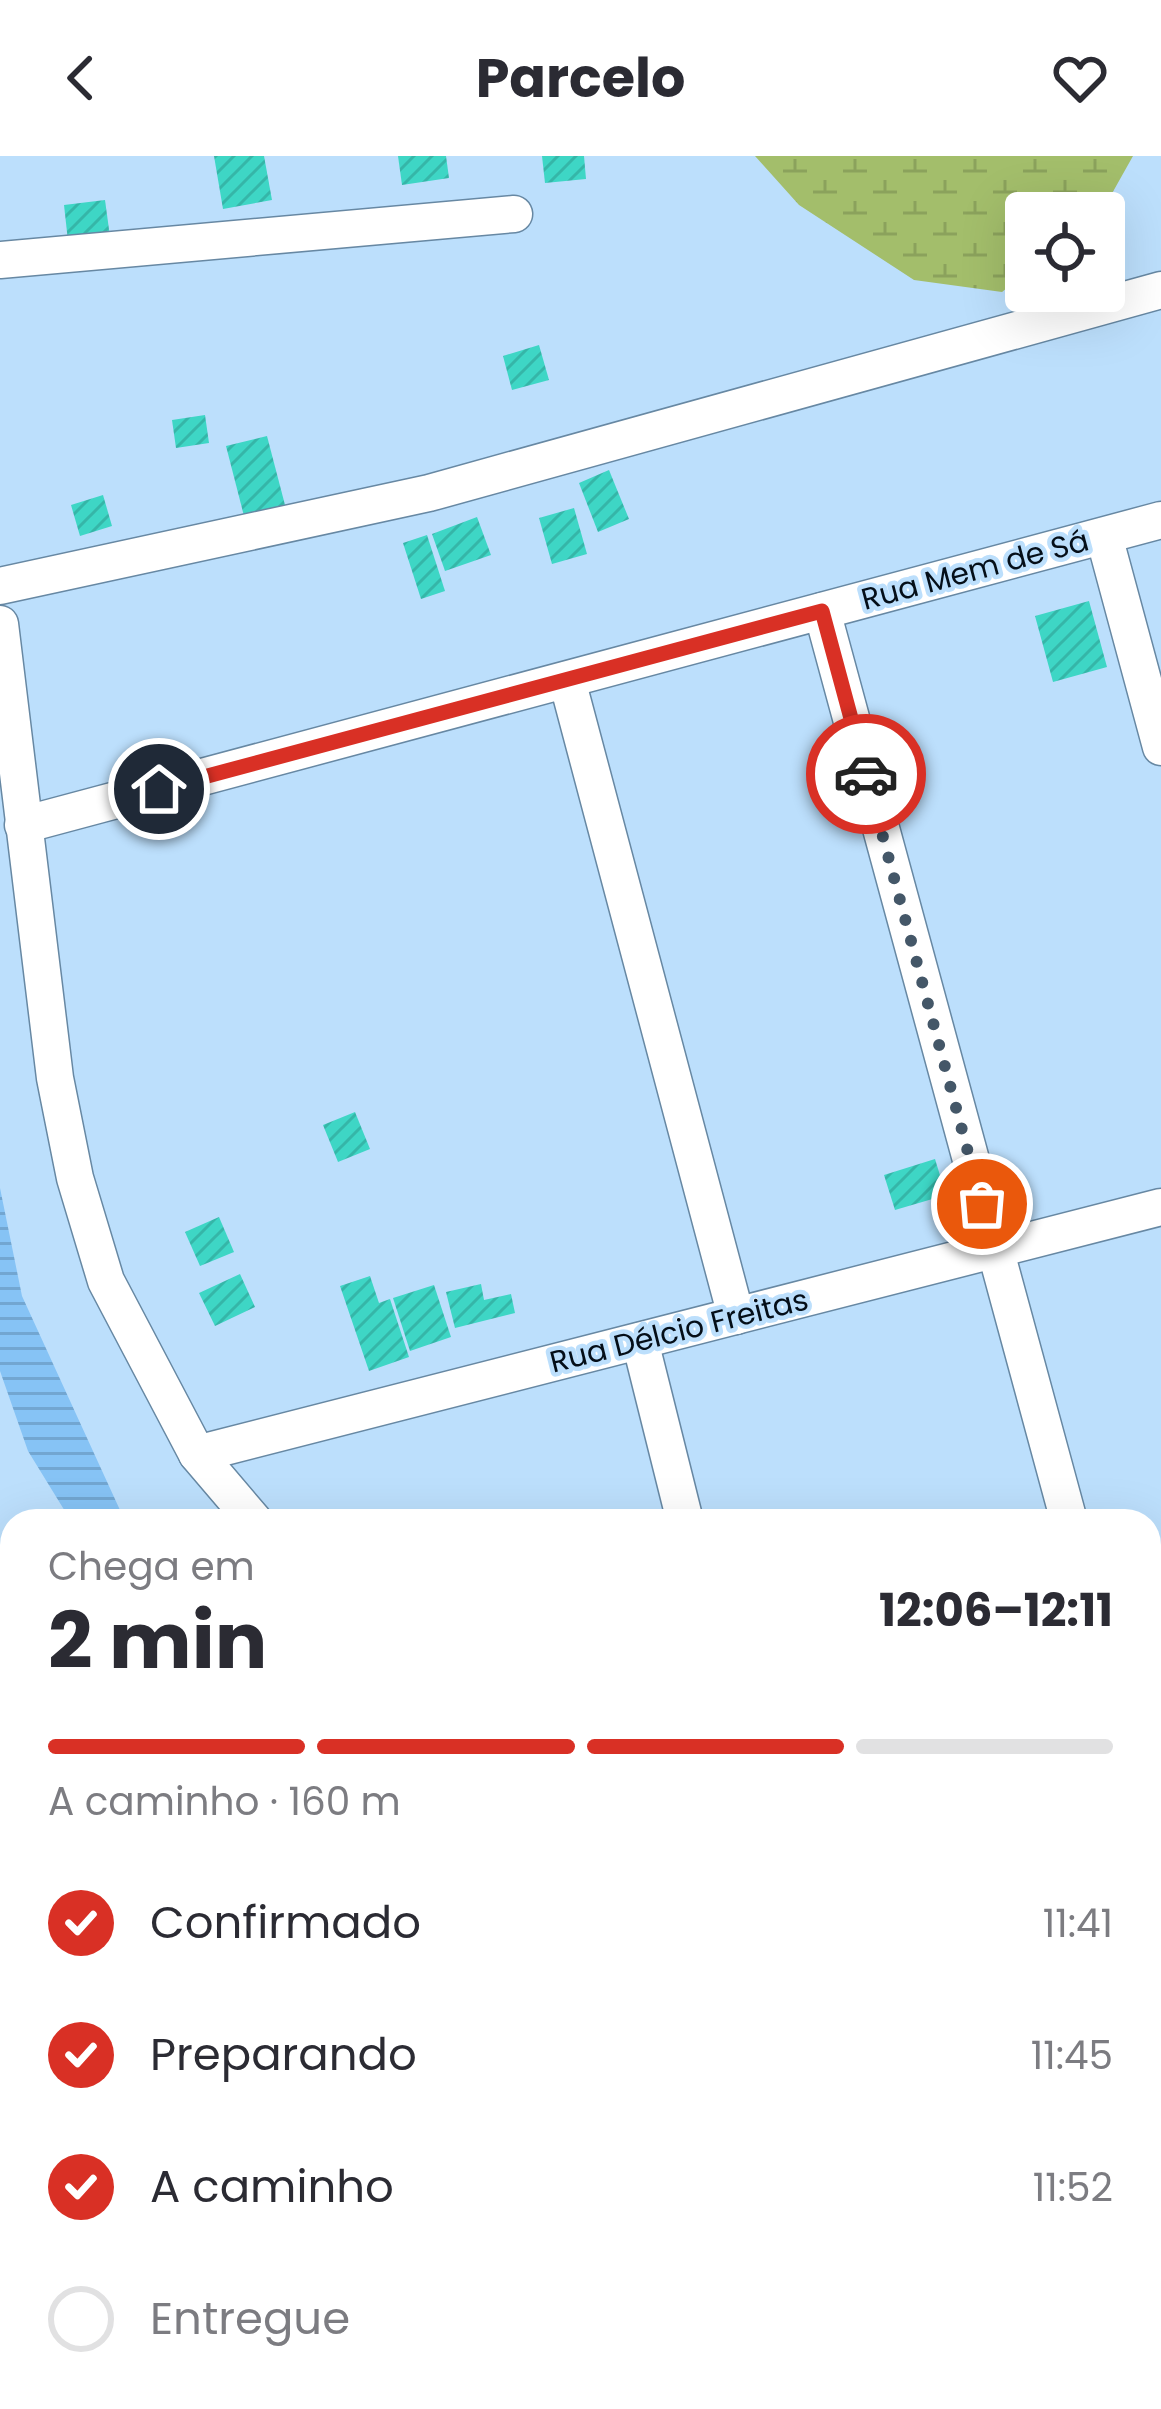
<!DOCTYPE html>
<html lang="pt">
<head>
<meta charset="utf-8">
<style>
	body { margin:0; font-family:Poppins,sans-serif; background:#f2f2f3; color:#2b2b33; height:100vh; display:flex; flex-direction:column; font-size:45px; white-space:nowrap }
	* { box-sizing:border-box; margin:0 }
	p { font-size:39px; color:#7c7c81 }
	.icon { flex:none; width:66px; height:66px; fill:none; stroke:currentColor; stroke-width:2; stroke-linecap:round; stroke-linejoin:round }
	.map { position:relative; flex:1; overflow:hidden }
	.sheet { position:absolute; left:0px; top:1353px; width:1161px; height:900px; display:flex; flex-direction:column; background:#fff; border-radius:36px 36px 0 0; box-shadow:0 12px 48px #0002 }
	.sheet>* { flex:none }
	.buttons { position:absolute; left:1005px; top:36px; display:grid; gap:24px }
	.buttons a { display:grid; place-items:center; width:120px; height:120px; border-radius:12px; background:#fff; box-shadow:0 12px 48px #0002; font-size:60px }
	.pin { position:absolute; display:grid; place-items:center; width:102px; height:102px; color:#fff; margin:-51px; border:6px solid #fff; border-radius:50%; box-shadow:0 3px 12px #0007 }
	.courier { position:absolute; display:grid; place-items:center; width:120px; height:120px; margin:-60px; border:9px solid #d93025; border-radius:50%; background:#fff; color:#222; box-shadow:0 3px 15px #0007 }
	.overview em { font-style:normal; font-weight:700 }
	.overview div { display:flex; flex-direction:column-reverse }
	.overview { display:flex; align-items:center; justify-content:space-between; height:204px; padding:0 48px }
	h1 { font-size:78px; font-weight:700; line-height:90px }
	.bar { display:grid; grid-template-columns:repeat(4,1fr); gap:18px 12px; align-content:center; height:144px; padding:0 48px }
	.bar i { height:15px; border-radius:9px; background:#e1e1e2 }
	.bar .current { background:#d93025 }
	.bar p { grid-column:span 4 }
	ol { padding:0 48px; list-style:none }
	li { display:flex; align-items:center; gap:36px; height:132px }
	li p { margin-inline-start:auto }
	li .icon { padding:12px; border-radius:50%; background:#d93025; color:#fff; stroke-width:4 }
	li:last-child { color:#7c7c81 }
	li i { width:66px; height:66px; border:6px solid #e1e1e2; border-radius:50% }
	header { display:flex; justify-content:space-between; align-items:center; height:156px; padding:0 48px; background:#fff; font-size:54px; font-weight:700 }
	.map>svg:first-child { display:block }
	.wetland { fill:url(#wetland-marsh) }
	.water { fill:url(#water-rules) }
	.building { fill:url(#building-hatch) }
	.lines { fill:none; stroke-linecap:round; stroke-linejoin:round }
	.minor-casing { stroke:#6788a3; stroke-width:39 }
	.minor { stroke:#fff; stroke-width:36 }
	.done { stroke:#445768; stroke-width:12; stroke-dasharray:0 21.6 }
	.route { stroke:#d93025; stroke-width:15 }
	.labels { text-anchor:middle; stroke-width:9; stroke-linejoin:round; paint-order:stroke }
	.street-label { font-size:30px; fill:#040e18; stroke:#bcdffc }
</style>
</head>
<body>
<header><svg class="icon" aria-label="back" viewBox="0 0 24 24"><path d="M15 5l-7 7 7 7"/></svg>Parcelo<svg class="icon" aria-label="heart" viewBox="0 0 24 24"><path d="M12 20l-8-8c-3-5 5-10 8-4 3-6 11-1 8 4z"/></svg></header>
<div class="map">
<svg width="1161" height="2253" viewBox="0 0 1161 2253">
	<defs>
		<pattern id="wetland-marsh" width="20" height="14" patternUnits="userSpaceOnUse" patternTransform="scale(3)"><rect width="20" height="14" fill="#a3be6b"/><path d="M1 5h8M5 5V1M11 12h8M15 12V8" fill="none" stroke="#8ba25c"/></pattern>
		<pattern id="water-rules" width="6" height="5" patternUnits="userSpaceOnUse" patternTransform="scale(3)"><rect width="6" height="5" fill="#86c3f5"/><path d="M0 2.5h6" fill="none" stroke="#72a6d1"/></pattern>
		<pattern id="building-hatch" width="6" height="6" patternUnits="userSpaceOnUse" patternTransform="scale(3)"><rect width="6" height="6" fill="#3ed6c5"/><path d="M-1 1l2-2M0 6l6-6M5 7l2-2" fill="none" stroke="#35b6a8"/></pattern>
	</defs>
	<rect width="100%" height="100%" fill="#bcdffc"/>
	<g class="wetland">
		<path d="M755,0H1133L1101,57H1026V117L1002,136L914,124L799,49Z"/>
		<path d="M0,1537L12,1557V2241H603L614,2253H0Z"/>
	</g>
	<path class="water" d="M0,1032L22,1140L125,1365H71L28,1295L0,1215Z"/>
	<g class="building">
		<path d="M214,0H264L272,44L223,53Z"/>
		<path d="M398,0H446L449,22L402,29Z"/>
		<path d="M542,0H584L586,23L545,27Z"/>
		<path d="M105,44L111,88L69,94L64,49Z"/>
		<path d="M539,189L549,224L512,234L503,200Z"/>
		<path d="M205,259L209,287L176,292L172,264Z"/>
		<path d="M267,280L285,349L244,360L226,290Z"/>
		<path d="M609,314L629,363L598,376L579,327Z"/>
		<path d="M103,339L112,370L80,380L71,349Z"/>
		<path d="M574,352L587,398L552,408L539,362Z"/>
		<path d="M477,361L491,399L445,415L432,378Z"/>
		<path d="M427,379L445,435L421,443L403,387Z"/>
		<path d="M1089,445L1107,511L1053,526L1035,460Z"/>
		<path d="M355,956L370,993L338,1006L323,969Z"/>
		<path d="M935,1003L946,1039L895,1054L884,1019Z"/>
		<path d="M219,1061L234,1096L200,1110L185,1076Z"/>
		<path d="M240,1118L255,1151L215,1170L199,1137Z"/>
		<path d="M370,1120L379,1147L390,1143L409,1201L369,1215L340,1130Z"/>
		<path d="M481,1128L484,1144L511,1138L515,1157L455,1172L446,1136Z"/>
		<path d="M434,1129L451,1181L410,1195L393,1142Z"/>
	</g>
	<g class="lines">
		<defs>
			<g id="minor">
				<path d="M0,104L514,58"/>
				<path d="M1104,380L1161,591"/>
				<path d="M0,430L429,337L1161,134"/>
				<path d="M822,455L1069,1365"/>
				<path d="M0,468L55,922L75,1022L106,1125L197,1298L254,1365"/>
				<path d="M567,524L736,1160"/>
				<path d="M23,669L1161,364"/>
				<path d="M640,1185L685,1365"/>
				<path d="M197,1298L1161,1051"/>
				<path d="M0,1500L12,1519"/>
				<path d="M1149,1942L1161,1939"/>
				<path d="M622,2241L632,2253"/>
				<path d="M1035,2241L1047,2253"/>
			</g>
		</defs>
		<use href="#minor" class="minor-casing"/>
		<use href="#minor" class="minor"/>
	</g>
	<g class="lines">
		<path class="done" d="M866,618L982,1048"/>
		<path class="route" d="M159,633L822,455L866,618"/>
	</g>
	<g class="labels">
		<g class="street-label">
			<text transform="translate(975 414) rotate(-15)" y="10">Rua Mem de Sá</text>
			<text transform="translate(679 1175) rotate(-14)" y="10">Rua Délcio Freitas</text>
		</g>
	</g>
</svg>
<div class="buttons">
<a><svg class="icon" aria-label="locate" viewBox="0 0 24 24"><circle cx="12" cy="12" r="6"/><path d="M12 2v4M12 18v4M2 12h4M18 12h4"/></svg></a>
</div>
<div class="pin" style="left:982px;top:1048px;background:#ea580c"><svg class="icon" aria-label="bag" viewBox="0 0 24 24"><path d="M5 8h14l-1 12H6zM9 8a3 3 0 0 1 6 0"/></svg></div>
<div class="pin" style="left:159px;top:633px;background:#1f2937"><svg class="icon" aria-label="home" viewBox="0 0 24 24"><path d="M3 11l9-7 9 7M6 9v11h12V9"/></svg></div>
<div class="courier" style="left:866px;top:618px"><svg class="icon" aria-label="car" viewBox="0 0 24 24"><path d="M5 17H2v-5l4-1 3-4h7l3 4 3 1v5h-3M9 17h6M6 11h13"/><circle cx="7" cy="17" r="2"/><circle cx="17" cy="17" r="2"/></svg></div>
<section class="sheet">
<div class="overview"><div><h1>2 min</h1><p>Chega em</p></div><em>12:06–12:11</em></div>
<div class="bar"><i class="current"></i><i class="current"></i><i class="current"></i><i></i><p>A caminho · 160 m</p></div>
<ol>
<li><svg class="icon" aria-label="check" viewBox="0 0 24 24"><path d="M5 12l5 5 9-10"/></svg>Confirmado<p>11:41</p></li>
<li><svg class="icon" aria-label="check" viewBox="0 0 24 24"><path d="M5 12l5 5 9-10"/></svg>Preparando<p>11:45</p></li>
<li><svg class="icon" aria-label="check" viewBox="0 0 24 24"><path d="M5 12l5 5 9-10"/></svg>A caminho<p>11:52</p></li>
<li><i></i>Entregue</li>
</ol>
</section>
</div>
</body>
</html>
